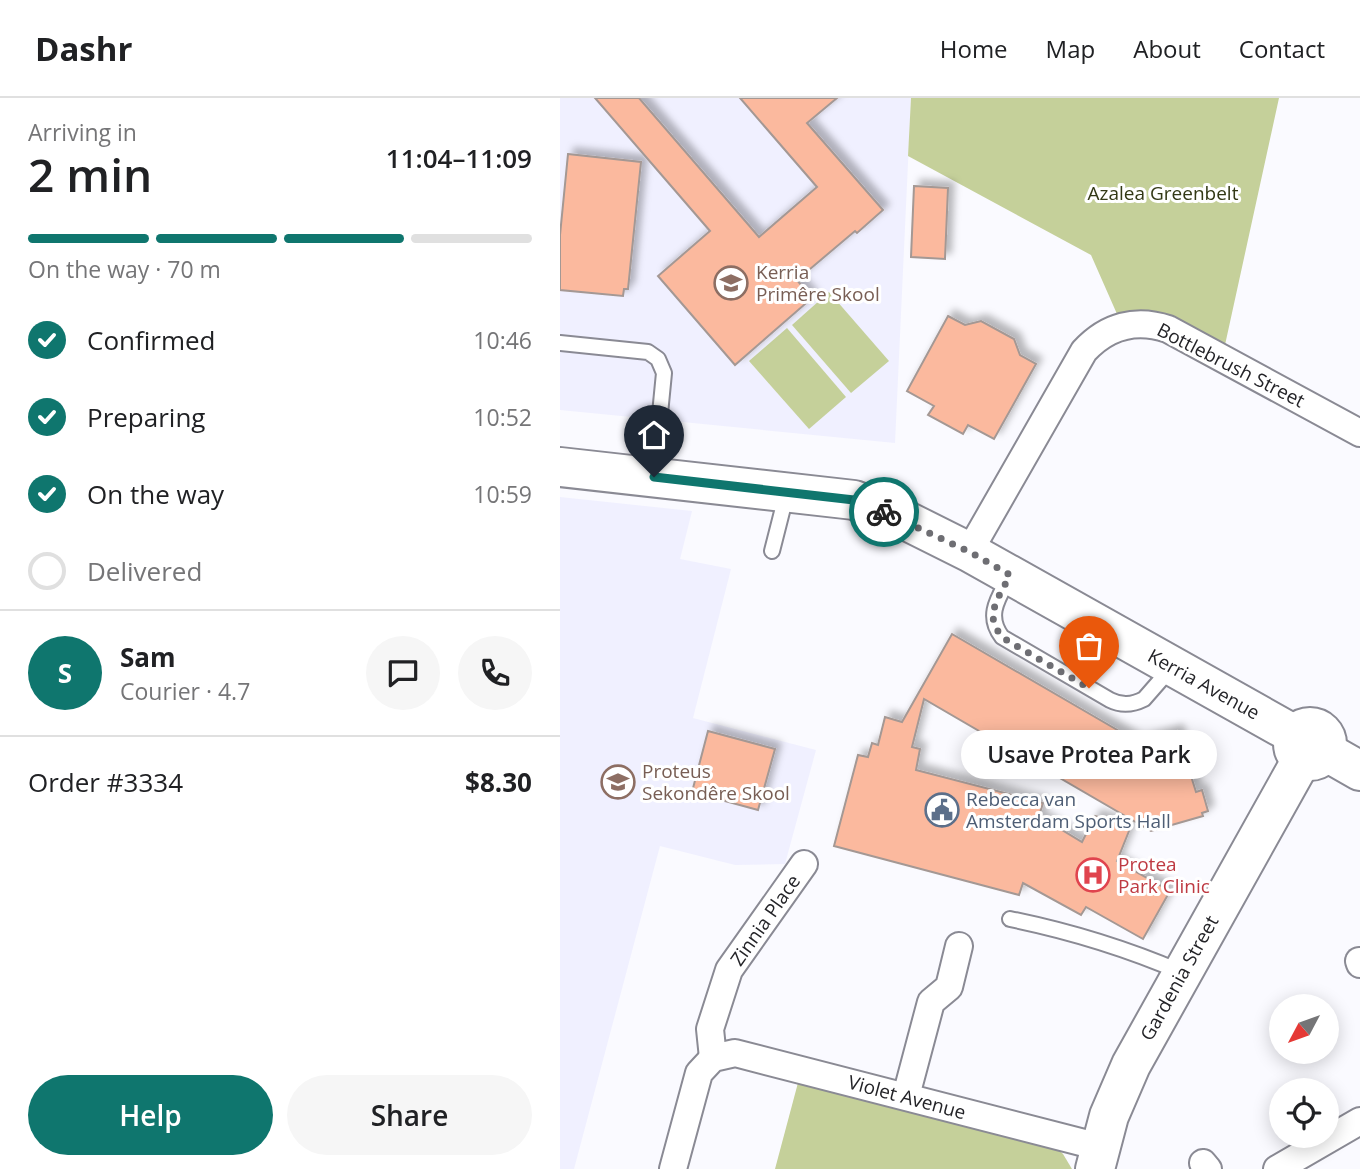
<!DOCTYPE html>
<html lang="en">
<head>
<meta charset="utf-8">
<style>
	body { margin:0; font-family:"Open Sans",sans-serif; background:#f6f6f6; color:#202124; height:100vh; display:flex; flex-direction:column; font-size:26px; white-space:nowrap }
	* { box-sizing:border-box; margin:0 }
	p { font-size:23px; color:#757577 }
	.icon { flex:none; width:38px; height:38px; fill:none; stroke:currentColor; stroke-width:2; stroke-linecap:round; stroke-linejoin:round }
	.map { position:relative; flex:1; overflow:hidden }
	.panel { display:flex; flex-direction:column; background:#fff; width:560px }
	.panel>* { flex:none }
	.needle { width:46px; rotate:229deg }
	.tools { position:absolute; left:709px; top:896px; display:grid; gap:14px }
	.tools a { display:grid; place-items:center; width:70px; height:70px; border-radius:50%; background:#fff; box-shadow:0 4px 18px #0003; font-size:35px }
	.pin { position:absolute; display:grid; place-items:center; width:60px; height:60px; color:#fff; margin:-72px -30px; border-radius:50% 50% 50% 0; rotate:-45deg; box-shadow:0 0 7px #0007 }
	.pin .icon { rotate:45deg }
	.courier { position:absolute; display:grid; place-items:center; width:70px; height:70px; margin:-35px; border:5px solid #0f766e; border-radius:50%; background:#fff; color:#222; box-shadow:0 2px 9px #0007 }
	.bubble { position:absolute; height:49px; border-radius:24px; background:#fff; box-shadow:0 4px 18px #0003; font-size:23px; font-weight:600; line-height:49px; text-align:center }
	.overview em { font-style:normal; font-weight:600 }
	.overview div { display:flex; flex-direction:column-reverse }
	.overview { display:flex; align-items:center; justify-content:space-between; height:119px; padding:0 28px }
	h1 { font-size:46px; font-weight:600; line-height:52px }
	.bar { display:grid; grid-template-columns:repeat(4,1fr); gap:10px 7px; align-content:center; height:84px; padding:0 28px }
	.bar i { height:9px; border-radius:5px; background:#e0e0e0 }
	.bar .current { background:#0f766e }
	.bar p { grid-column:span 4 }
	.line { display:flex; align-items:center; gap:18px; padding:0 28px; border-top:2px solid #e0e0e0 }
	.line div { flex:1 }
	.round { display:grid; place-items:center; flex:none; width:74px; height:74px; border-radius:37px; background:#f6f6f6 }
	ol { padding:0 28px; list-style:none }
	li { display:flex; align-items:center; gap:21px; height:77px }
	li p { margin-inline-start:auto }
	li .icon { padding:7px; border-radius:50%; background:#0f766e; color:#fff; stroke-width:4 }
	li:last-child { color:#757577 }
	li i { width:38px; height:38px; border:4px solid #e0e0e0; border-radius:50% }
	.button { display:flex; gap:14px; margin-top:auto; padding:14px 28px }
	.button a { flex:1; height:80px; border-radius:42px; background:#0f766e; color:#fff; font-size:28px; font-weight:600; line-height:80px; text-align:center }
	.button a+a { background:#f6f6f6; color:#202124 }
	header { display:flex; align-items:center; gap:42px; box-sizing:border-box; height:98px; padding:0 35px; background:#fff; border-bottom:2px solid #e0e0e0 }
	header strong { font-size:33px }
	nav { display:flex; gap:38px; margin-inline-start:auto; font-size:24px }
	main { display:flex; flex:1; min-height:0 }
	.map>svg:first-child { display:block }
	.built { fill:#f0f0ff }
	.green { fill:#c5d09a }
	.building { fill:#fbb99e; stroke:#a49894; stroke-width:2; filter:url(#shadow) }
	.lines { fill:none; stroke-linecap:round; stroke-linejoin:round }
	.lane-casing { stroke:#8a8a94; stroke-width:18 }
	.street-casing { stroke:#8a8a94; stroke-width:30 }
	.secondary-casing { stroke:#8a8a94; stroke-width:42 }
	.lane { stroke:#fff; stroke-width:14 }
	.street { stroke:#fff; stroke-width:26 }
	.secondary { stroke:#fff; stroke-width:38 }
	.done { stroke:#6e6e73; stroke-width:7; stroke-dasharray:0 12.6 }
	.route { stroke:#0f766e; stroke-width:9 }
	.labels { text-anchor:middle; stroke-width:6; stroke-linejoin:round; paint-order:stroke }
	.park-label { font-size:19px; fill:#323815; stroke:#fff }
	.education-label { font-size:19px; fill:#785e54; stroke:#fff; text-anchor:start }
	.street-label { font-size:19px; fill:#232327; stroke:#fff }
	.service-label { font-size:19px; fill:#4e5e75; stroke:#fff; text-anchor:start }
	.health-label { font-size:19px; fill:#be3a42; stroke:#fff; text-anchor:start }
</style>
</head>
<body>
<header>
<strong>Dashr</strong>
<nav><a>Home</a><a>Map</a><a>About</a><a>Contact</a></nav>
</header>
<main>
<section class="panel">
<div class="overview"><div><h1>2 min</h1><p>Arriving in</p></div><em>11:04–11:09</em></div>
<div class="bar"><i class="current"></i><i class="current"></i><i class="current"></i><i></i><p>On the way · 70 m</p></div>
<ol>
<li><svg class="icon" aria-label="check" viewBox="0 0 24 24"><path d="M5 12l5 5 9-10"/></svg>Confirmed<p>10:46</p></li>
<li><svg class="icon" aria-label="check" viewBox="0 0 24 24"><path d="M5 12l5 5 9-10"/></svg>Preparing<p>10:52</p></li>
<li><svg class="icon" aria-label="check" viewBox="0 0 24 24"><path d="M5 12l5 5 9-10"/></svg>On the way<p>10:59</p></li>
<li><i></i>Delivered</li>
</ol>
<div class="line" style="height:126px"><b class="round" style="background:#0f766e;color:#fff">S</b><div><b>Sam</b><p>Courier · 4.7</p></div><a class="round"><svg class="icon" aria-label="chat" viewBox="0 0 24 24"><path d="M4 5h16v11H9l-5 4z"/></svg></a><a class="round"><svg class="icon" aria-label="phone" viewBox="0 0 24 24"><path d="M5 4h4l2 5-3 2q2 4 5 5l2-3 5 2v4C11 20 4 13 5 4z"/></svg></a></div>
<div class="line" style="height:91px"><div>Order #3334</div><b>$8.30</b></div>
<div class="button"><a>Help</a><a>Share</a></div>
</section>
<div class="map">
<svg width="800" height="1071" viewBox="0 0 800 1071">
	<defs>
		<filter id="shadow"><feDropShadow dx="6" dy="-6" stdDeviation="3.5" flood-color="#0004"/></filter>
	</defs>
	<rect width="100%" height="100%" fill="#fafaff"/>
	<g class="built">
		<path d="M0,0H351L335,345L0,312Z"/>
		<path d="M0,399L132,413L120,461L171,471L133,620L256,652L225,766L175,767L100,748L14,1071H0Z"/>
	</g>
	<g class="green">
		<path d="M351,0H719L665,247L611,218L587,212L557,216L531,157L348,58Z"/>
		<path d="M269,194L329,263L291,295L232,227Z"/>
		<path d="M227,230L286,299L249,331L189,263Z"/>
		<path d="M239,981L497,1050L503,1056L512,1071H215Z"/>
	</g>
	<g class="building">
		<path d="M35,0H79L199,139L257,89L180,0H277L247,25L323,112L297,135L295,133L237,182L252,200L175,267L98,178L150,133Z"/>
		<path d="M8,56L81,64L68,191H64L63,198L0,192V137Z"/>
		<path d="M354,88L388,90L385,161L351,159Z"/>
		<path d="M388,218L405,227L421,223L454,241L460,257L476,266L434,341L408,327L403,336L368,317L374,308L347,293Z"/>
		<path d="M392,536L578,644L617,633L636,694L642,692L648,713L642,715L643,718L591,733L364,601L352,649L360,651L356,672L483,705L479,718L522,744L535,718L571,728L557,763L610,793L583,841L526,809L521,817L463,785L459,797L274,748L298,657L308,659L312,645L318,647L325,619L342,624Z"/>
		<path d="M148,633L215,651L198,712L132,694Z"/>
	</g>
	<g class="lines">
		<defs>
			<g id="lane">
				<path d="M0,245L88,254L98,261L104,275L94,377"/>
				<path d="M212,453L227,394"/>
				<path d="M450,478C439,499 425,517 442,539L550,602C562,608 572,607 584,601L612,569"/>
				<path d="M450,821C509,833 565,850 621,874"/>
			</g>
			<g id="street">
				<path d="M409,454L524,253C547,228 576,220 608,231L800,335"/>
				<path d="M799,863L800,866"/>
				<path d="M153,960L150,931L169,872L244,766"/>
				<path d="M346,998L371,904L389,889L399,848"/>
				<path d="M643,1065L648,1071"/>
				<path d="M113,1071L139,975L153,960L175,955L540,1049"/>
				<path d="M717,1071L800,1023"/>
			</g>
			<g id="secondary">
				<path d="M0,369L294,402L339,419L409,454L735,637"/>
				<circle cx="750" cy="646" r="17"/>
				<path d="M765,653L800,673"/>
				<path d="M535,1071L549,1018L571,967L742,661"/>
			</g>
		</defs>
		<use href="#lane" class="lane-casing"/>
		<use href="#street" class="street-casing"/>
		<use href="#secondary" class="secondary-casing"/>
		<use href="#lane" class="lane"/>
		<use href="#street" class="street"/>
		<use href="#secondary" class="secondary"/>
	</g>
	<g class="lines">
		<path class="done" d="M324,414L410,454L450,477C438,501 420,522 448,543L529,590"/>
		<path class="route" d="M94,379L294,402L324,414"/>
	</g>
	<defs>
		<symbol id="school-ring" viewBox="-11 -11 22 22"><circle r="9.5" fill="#fff" stroke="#8d6e63" stroke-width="1.5"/><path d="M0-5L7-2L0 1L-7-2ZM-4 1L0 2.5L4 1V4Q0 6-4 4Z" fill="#8d6e63"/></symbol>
		<symbol id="civic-ring" viewBox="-11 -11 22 22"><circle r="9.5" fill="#fff" stroke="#5c6f8a" stroke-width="1.5"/><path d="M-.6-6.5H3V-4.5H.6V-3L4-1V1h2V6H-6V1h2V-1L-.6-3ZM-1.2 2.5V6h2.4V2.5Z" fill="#5c6f8a"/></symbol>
		<symbol id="hospital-ring" viewBox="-11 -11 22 22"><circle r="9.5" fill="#fff" stroke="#e0444e" stroke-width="1.5"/><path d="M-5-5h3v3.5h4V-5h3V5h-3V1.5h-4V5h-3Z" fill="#e0444e"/></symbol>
	</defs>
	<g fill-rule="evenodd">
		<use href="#school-ring" x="152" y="166" width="38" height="38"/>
		<use href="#school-ring" x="39" y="665" width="38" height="38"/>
		<use href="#civic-ring" x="363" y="693" width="38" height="38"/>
		<use href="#hospital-ring" x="514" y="758" width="38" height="38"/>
	</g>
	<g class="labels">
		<g class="park-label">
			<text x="603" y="102">Azalea Greenbelt</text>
		</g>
		<g class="education-label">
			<text x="196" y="181">Kerria<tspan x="196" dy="22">Primêre Skool</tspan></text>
			<text x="82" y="680">Proteus<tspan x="82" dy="22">Sekondêre Skool</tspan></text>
		</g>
		<g class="street-label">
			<text transform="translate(671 267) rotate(27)" y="7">Bottlebrush Street</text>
			<text transform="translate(644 586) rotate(29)" y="7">Kerria Avenue</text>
			<text transform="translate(205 822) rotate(-55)" y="7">Zinnia Place</text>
			<text transform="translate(619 880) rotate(-61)" y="7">Gardenia Street</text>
			<text transform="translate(347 999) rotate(15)" y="7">Violet Avenue</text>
		</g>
		<g class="service-label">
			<text x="406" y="708">Rebecca van<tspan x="406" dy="22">Amsterdam Sports Hall</tspan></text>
		</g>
		<g class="health-label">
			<text x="558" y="773">Protea<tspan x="558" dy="22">Park Clinic</tspan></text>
		</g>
	</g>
</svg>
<div class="tools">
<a><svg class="needle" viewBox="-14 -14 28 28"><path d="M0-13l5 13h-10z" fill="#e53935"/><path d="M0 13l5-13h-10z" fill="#757577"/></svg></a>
<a><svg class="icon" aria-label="locate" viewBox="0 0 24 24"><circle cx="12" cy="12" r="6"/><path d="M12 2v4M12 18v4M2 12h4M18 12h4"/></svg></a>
</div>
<div class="pin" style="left:529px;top:590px;background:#ea580c"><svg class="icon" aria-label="bag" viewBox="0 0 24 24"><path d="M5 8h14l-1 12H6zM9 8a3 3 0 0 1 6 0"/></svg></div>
<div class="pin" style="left:94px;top:379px;background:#1f2937"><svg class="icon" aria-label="home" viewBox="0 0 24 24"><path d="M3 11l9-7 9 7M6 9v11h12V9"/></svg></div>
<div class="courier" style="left:324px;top:414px"><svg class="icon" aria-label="bike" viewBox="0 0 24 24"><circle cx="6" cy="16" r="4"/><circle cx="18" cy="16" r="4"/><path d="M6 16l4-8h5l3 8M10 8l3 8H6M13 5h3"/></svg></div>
<div class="bubble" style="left:401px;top:632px;width:256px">Usave Protea Park</div>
</div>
</main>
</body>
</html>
